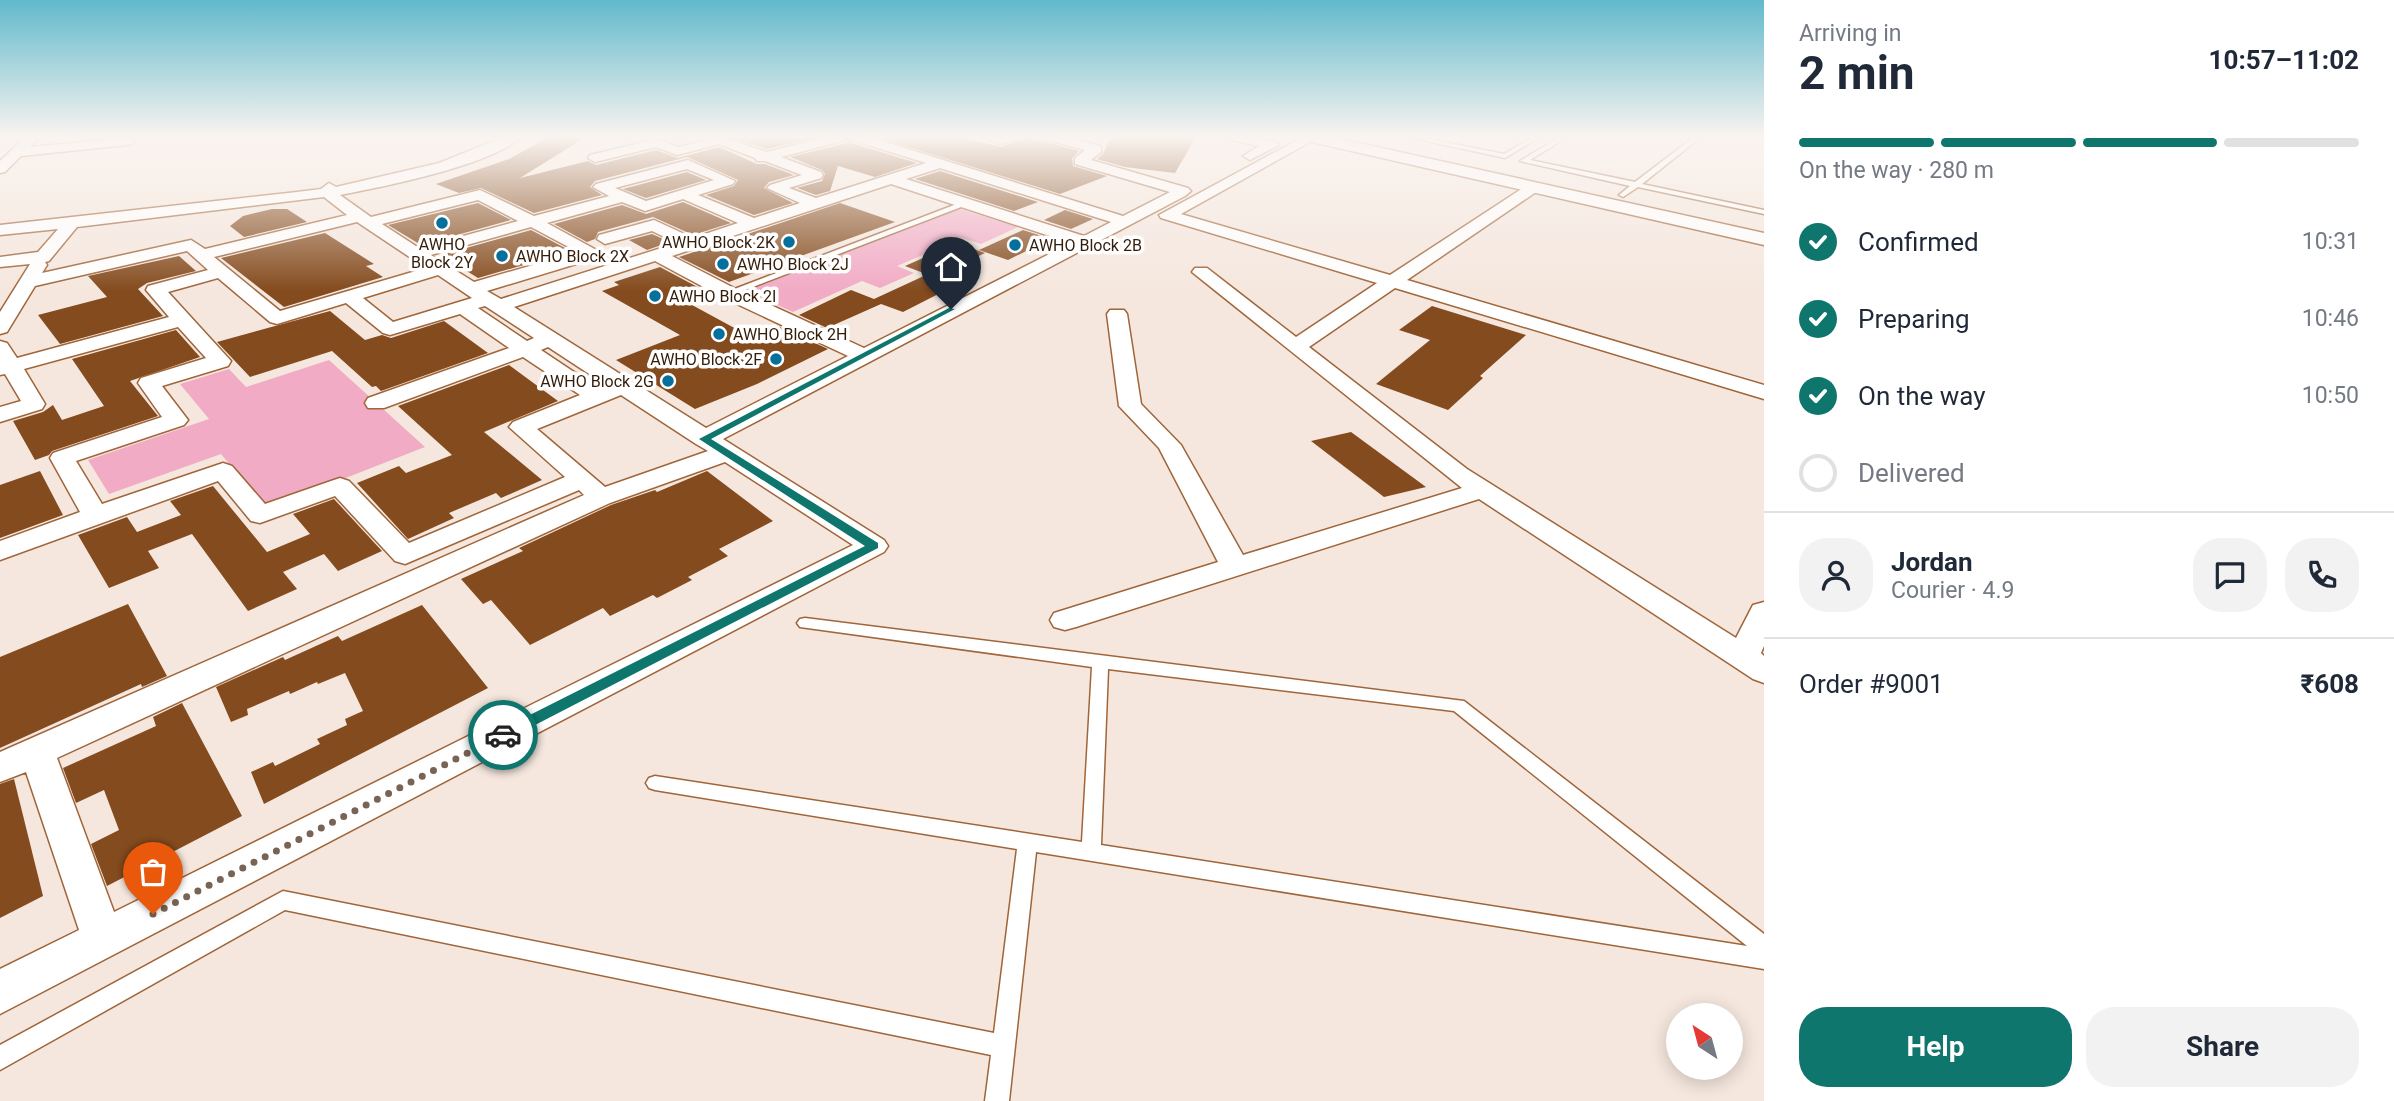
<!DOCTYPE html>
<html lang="en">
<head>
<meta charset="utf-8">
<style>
	body { margin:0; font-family:Roboto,sans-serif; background:#f2f2f3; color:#1f2937; height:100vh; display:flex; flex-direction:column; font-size:26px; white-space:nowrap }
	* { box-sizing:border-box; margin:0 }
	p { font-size:23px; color:#747a83 }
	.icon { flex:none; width:38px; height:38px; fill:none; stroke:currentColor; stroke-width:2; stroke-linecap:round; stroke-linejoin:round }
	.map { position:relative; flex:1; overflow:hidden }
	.side { display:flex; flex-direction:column; background:#fff; width:630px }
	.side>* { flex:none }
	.needle { width:46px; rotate:324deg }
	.fabs { position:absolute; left:1666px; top:1003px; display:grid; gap:14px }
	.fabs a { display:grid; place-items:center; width:77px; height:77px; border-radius:50%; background:#fff; box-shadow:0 4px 18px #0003; font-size:35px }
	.pin { position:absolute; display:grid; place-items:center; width:60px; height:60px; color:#fff; margin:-72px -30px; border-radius:50% 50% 50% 0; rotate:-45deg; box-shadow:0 0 7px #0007 }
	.pin .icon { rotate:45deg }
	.courier { position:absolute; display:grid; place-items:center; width:70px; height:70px; margin:-35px; border:5px solid #0f766e; border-radius:50%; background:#fff; color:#222; box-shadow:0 2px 9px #0007 }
	.overview em { font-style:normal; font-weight:700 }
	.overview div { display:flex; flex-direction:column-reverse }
	.overview { display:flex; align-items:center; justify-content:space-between; height:119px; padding:0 35px }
	h1 { font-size:46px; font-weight:700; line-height:52px }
	.bar { display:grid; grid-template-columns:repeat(4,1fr); gap:10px 7px; align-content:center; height:84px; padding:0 35px }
	.bar i { height:9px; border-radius:5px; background:#e0e1e3 }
	.bar .on { background:#0f766e }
	.bar p { grid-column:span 4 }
	.line { display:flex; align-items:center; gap:18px; padding:0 35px; border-top:2px solid #e0e1e3 }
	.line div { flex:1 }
	.round { display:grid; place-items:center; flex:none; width:74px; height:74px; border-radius:28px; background:#f2f2f3 }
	ol { padding:0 35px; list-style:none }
	li { display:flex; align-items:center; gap:21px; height:77px }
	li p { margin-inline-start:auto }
	li .icon { padding:7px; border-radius:50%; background:#0f766e; color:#fff; stroke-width:4 }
	li:last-child { color:#747a83 }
	li i { width:38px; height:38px; border:4px solid #e0e1e3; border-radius:50% }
	.button { display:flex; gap:14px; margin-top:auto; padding:14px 35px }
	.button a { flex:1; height:80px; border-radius:28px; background:#0f766e; color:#fff; font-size:28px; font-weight:700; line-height:80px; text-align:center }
	.button a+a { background:#f2f2f3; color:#1f2937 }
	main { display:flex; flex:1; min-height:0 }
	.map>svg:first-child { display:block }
	.green { fill:#f1abc5 }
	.building { fill:#844b1e }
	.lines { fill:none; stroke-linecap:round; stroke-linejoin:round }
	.service-casing { stroke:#a06539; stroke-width:3 }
	.minor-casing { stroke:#a06539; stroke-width:3 }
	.tertiary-casing { stroke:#a06539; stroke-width:3 }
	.service { fill:#fff; fill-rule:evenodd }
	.minor { fill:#fff; fill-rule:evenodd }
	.tertiary { fill:#fff; fill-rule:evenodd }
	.route { fill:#0f766e }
	.done { stroke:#786354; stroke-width:7; stroke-dasharray:0 12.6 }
	.poi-dot { fill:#06709c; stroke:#fff; stroke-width:2.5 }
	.labels { text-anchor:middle; stroke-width:7; stroke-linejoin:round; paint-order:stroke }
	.far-poi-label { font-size:16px; fill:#341c09; stroke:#fff; text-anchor:start }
</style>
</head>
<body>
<main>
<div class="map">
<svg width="1764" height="1101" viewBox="0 0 1764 1101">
	<rect width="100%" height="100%" fill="#f5e7de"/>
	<g class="green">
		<path d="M960,209L1018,227L981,244L962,238L897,266L914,273L880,288L862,281L793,312L746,291Z"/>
		<path d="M329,360L425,447L266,509L221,454L109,494L88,460L209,419L180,384L229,369L246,387Z"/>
	</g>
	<g class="building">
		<path d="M549,137H586L520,178L588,161L596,165L656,150L678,158L719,147L757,164H765L794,175L769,182L764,188L793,203L754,215L706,195L734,186L738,180L687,157L595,181L590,187L602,195L534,213L481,188L459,193L436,184L509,159Z"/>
		<path d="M729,137H818L767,149Z"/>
		<path d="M876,137H961L1001,147L1028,137L1079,151L1072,158L1073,166L1107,176L1060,194Z"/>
		<path d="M1115,137H1196L1175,173L1125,167L1097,159L1103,154L1109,140Z"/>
		<path d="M849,139L851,143L917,163L875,177L838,166L830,191L816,195L797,188L822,181L825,174L822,170L790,157L847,143Z"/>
		<path d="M940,171L1038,202L1014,211L915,179Z"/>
		<path d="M687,172L706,180L646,198L623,189Z"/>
		<path d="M683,202L731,223L693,235L653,217L598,232L595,239L587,242L554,224L622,205L646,214Z"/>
		<path d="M478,203L511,220L421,245L388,225Z"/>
		<path d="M840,203L895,222L729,282L679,257Z"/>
		<path d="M272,209H287L307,222L244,237L230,226L243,216Z"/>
		<path d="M1065,210L1093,219L1071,229L1044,220Z"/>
		<path d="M531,230L565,248L557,251L562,254L478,278L441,255Z"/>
		<path d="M1023,230L1051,239L1008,260L979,250Z"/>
		<path d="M325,233L374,264L366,266L383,277L284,307L221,258Z"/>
		<path d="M652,234L670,242L647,250L629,240Z"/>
		<path d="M957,243L985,253L934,277L905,266Z"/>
		<path d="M179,256L196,271L147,283L138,289L163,316L60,344L38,315L107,297L88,276Z"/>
		<path d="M660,267L705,291L681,299L751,337L776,325L828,349L757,384L695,409L616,360L680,335L602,291L619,285L614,282Z"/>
		<path d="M926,275L956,285L903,312L881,304L827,328L799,315L851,290L874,299Z"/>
		<path d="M1432,306L1526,335L1480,376L1483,378L1448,410L1376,384L1430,340L1399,330Z"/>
		<path d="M330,311L365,340L382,335L391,338L444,321L488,353L381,391L376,386L372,387L332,351L250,377L217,342Z"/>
		<path d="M176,330L200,357L130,381L158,416L52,451L49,455L35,460L13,421L43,412L53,405L62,420L104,406L72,359Z"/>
		<path d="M509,365L558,401L484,432L542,480L501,498L496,493L449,513L454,518L408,539L357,483L399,466L406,473L452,455L398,406Z"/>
		<path d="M1351,432L1426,487L1384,497L1311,441Z"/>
		<path d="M40,471L63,515L0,538V485Z"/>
		<path d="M707,471L773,521L719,549L728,556L688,577L692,580L657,598L653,595L610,616L603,608L530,645L491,600L483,604L461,579L523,551L519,548L611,505L655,490L657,492Z"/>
		<path d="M213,486L267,552L310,534L293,514L334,499L382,551L338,571L324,554L283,572L297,589L248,611L192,534L148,551L159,568L109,588L78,535L127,517L137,532L181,515L170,501Z"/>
		<path d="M128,604L167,676L142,687L141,684L0,748V657Z"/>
		<path d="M422,605L488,688L264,804L251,772L273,762L275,766L320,744L317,739L347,725L345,719L363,711L345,673L318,684L317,682L290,694L289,691L247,709L248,715L231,722L216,687L283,657L285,660L338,636L342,641Z"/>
		<path d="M182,703L242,816L107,886L91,844L119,830L104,790L76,803L63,768L156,726L153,717Z"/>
		<path d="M14,779L43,896L0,918V784Z"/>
	</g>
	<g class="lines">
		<defs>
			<g id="service">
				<path d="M1408,137H1419L1504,154L1533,137H1540L1505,158Z"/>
				<path d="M1560,137H1567L1530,160L1635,182L1694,137H1701L1642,184L1764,210V214L1638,187L1623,197L1619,195L1630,186L1520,161Z"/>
				<path d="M962,202L969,204L732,295L724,293Z"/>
				<path d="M805,618L1464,701L1764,934V969L1036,852L1009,1101H985L991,1055L285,910L0,1070V1045L283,891L994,1033L1017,849L655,790L649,788L646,783L649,778L655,776L1082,842L1092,667L800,627L797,623L800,619ZM1108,669L1454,711L1747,946L1101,845Z"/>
			</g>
			<g id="minor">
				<path d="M25,137L38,138L30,147L137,137L132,144L127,145L21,156L5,172L0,173V161Z"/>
				<path d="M504,137H521C492,165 382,187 340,195L371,217L480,190L534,216L609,196L593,187L596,184L688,160L735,181L733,184L698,195L754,218L800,203L767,188L770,185L802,175L765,161H757L755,158L719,144L677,155L656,147L595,162L588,158L590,155L657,139L678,147L722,137L767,152L827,137H847L846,140L781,157L821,172L823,175L821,178L789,188L816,198L926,163L852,140L851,137H869L1123,216L1170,192L1075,164V158L1085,150L1048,140L1047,137H1066L1101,146V152L1091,160L1188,188L1191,191L1185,196L723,439L884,540L888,546L884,552L0,1014V969L79,930L26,772L0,782V752L584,495L579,490L405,564L395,561L335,496L260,523L251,521L218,481L0,560V541L80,512L50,458L53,453L162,417L138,383L141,378L206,358L178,327L24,369L45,404L42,409L0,422V407L21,401L5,374L0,375V341L7,343L17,358L169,317L146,290L148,286L208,270L187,251L35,286L7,332L0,334V312L30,264L0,267V257L38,252L58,229L0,235V225L297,192L321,189L329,183L336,187L439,163ZM940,168L1111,222L1084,236L906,179ZM687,169L714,180L646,201L615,188ZM891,184L1071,243L864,348L736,289L672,256ZM324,197L347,215L205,249L191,240L42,273L47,265L45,262L49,261L77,227ZM683,199L738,223L693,238L654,220L599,235L597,239L605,244L652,231L677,243L501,299L487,291L599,257L602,253L547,223L622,202L645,211ZM478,200L518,221L419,248L382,224ZM357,222L426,268L280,311L214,257ZM531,227L578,252L474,282L431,255ZM655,261L722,297L848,356L706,428L514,307ZM438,275L472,298L393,322L363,298ZM218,278L270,322L277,324L346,303L383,333L390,335L460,314L509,348L368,398L365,403L368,408H384L523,357L580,395L513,422L509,427L565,477L409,543L349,481L340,478L331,481L265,504L232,466L223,463L102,504L76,461L184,425L188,420L162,386L228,366L231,361L168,292ZM485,306L534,338L527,341L478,308ZM548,347L606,385L598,388L541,350ZM621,395L696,444L708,451L605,487L537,429ZM725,462L853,545L114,912L57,758L610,503Z"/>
				<path d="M981,137H1022L1000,144Z"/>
				<path d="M1230,137H1252L1277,142L1279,145L1250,160L1243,156L1259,146L1231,140Z"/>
				<path d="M1303,137H1319L1181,214L1390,275L1529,184H1539L1542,187L1539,190L1407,280L1764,385V399L1395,288L1309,347L1467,469L1736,638L1753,605L1764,602V646L1761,653L1764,656V683L1753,679L1479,499L1076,627L1065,630L1054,627L1050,620L1054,613L1218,562L1159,448L1119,406L1107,314L1110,310H1124L1127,314L1141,404L1181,445L1243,555L1462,488L1192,272L1195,268H1207L1296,337L1377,283L1161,218L1159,215Z"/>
			</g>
			<path id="tertiary" d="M1304,137H1332L1764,233V245L1312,142Z"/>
		</defs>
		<use href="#service" class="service-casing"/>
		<use href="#minor" class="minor-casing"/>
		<use href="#tertiary" class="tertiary-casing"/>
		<use href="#service" class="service"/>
		<use href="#minor" class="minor"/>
		<use href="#tertiary" class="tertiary"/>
	</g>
	<linearGradient id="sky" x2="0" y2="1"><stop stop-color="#61b9cc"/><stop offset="0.47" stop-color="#faf4f0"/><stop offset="1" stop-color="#faf4f0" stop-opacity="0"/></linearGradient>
	<rect width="1764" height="291" fill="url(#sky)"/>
	<path class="route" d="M949,308L955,309L711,439L878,543V548L508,739H498V731L865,546L699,439Z"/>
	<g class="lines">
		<path class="done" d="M153,914L503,735"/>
	</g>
	<g class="poi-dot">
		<circle cx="442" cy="223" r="7"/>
		<circle cx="789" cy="242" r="7"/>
		<circle cx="1015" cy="245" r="7"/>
		<circle cx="502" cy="256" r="7"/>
		<circle cx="723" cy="264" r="7"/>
		<circle cx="655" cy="296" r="7"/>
		<circle cx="719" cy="334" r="7"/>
		<circle cx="776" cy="359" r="7"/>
		<circle cx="668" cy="381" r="7"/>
	</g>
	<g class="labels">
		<g class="far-poi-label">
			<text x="775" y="248" text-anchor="end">AWHO Block 2K</text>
			<text x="442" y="250" text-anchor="middle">AWHO<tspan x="442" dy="18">Block 2Y</tspan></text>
			<text x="1029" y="251">AWHO Block 2B</text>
			<text x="516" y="262">AWHO Block 2X</text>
			<text x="737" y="270">AWHO Block 2J</text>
			<text x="669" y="302">AWHO Block 2I</text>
			<text x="733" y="340">AWHO Block 2H</text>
			<text x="762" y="365" text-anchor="end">AWHO Block 2F</text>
			<text x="654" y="387" text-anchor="end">AWHO Block 2G</text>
		</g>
	</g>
</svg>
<div class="fabs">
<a><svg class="needle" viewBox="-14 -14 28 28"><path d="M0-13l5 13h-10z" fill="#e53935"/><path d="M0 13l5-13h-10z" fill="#747a83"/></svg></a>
</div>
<div class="pin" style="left:153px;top:914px;background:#ea580c"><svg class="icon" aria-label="bag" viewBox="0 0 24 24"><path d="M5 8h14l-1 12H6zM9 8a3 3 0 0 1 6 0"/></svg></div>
<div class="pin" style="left:951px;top:309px;background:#1f2937"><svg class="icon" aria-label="home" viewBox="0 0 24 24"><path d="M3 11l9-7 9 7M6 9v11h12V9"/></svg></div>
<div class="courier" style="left:503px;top:735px"><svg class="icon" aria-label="car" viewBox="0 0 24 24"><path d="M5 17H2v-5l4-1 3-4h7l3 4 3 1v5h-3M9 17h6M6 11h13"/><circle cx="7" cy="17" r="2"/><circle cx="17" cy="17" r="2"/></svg></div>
</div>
<section class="side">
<div class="overview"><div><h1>2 min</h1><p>Arriving in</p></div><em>10:57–11:02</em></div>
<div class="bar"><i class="on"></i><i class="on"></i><i class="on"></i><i></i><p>On the way · 280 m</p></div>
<ol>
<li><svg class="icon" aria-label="check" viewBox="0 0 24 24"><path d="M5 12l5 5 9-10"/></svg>Confirmed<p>10:31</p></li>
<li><svg class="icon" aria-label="check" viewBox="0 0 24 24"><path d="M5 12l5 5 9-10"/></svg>Preparing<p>10:46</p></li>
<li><svg class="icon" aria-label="check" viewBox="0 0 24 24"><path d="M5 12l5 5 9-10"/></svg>On the way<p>10:50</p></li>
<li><i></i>Delivered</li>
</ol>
<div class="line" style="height:126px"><a class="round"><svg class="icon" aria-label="person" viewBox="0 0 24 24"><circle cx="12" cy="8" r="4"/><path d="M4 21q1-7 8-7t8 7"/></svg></a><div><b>Jordan</b><p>Courier · 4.9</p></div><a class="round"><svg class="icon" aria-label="chat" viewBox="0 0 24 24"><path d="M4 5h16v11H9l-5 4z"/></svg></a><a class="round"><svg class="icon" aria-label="phone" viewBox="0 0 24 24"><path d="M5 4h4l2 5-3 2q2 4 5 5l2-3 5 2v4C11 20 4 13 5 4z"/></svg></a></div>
<div class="line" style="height:91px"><div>Order #9001</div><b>₹608</b></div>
<div class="button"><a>Help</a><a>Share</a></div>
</section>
</main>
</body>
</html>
